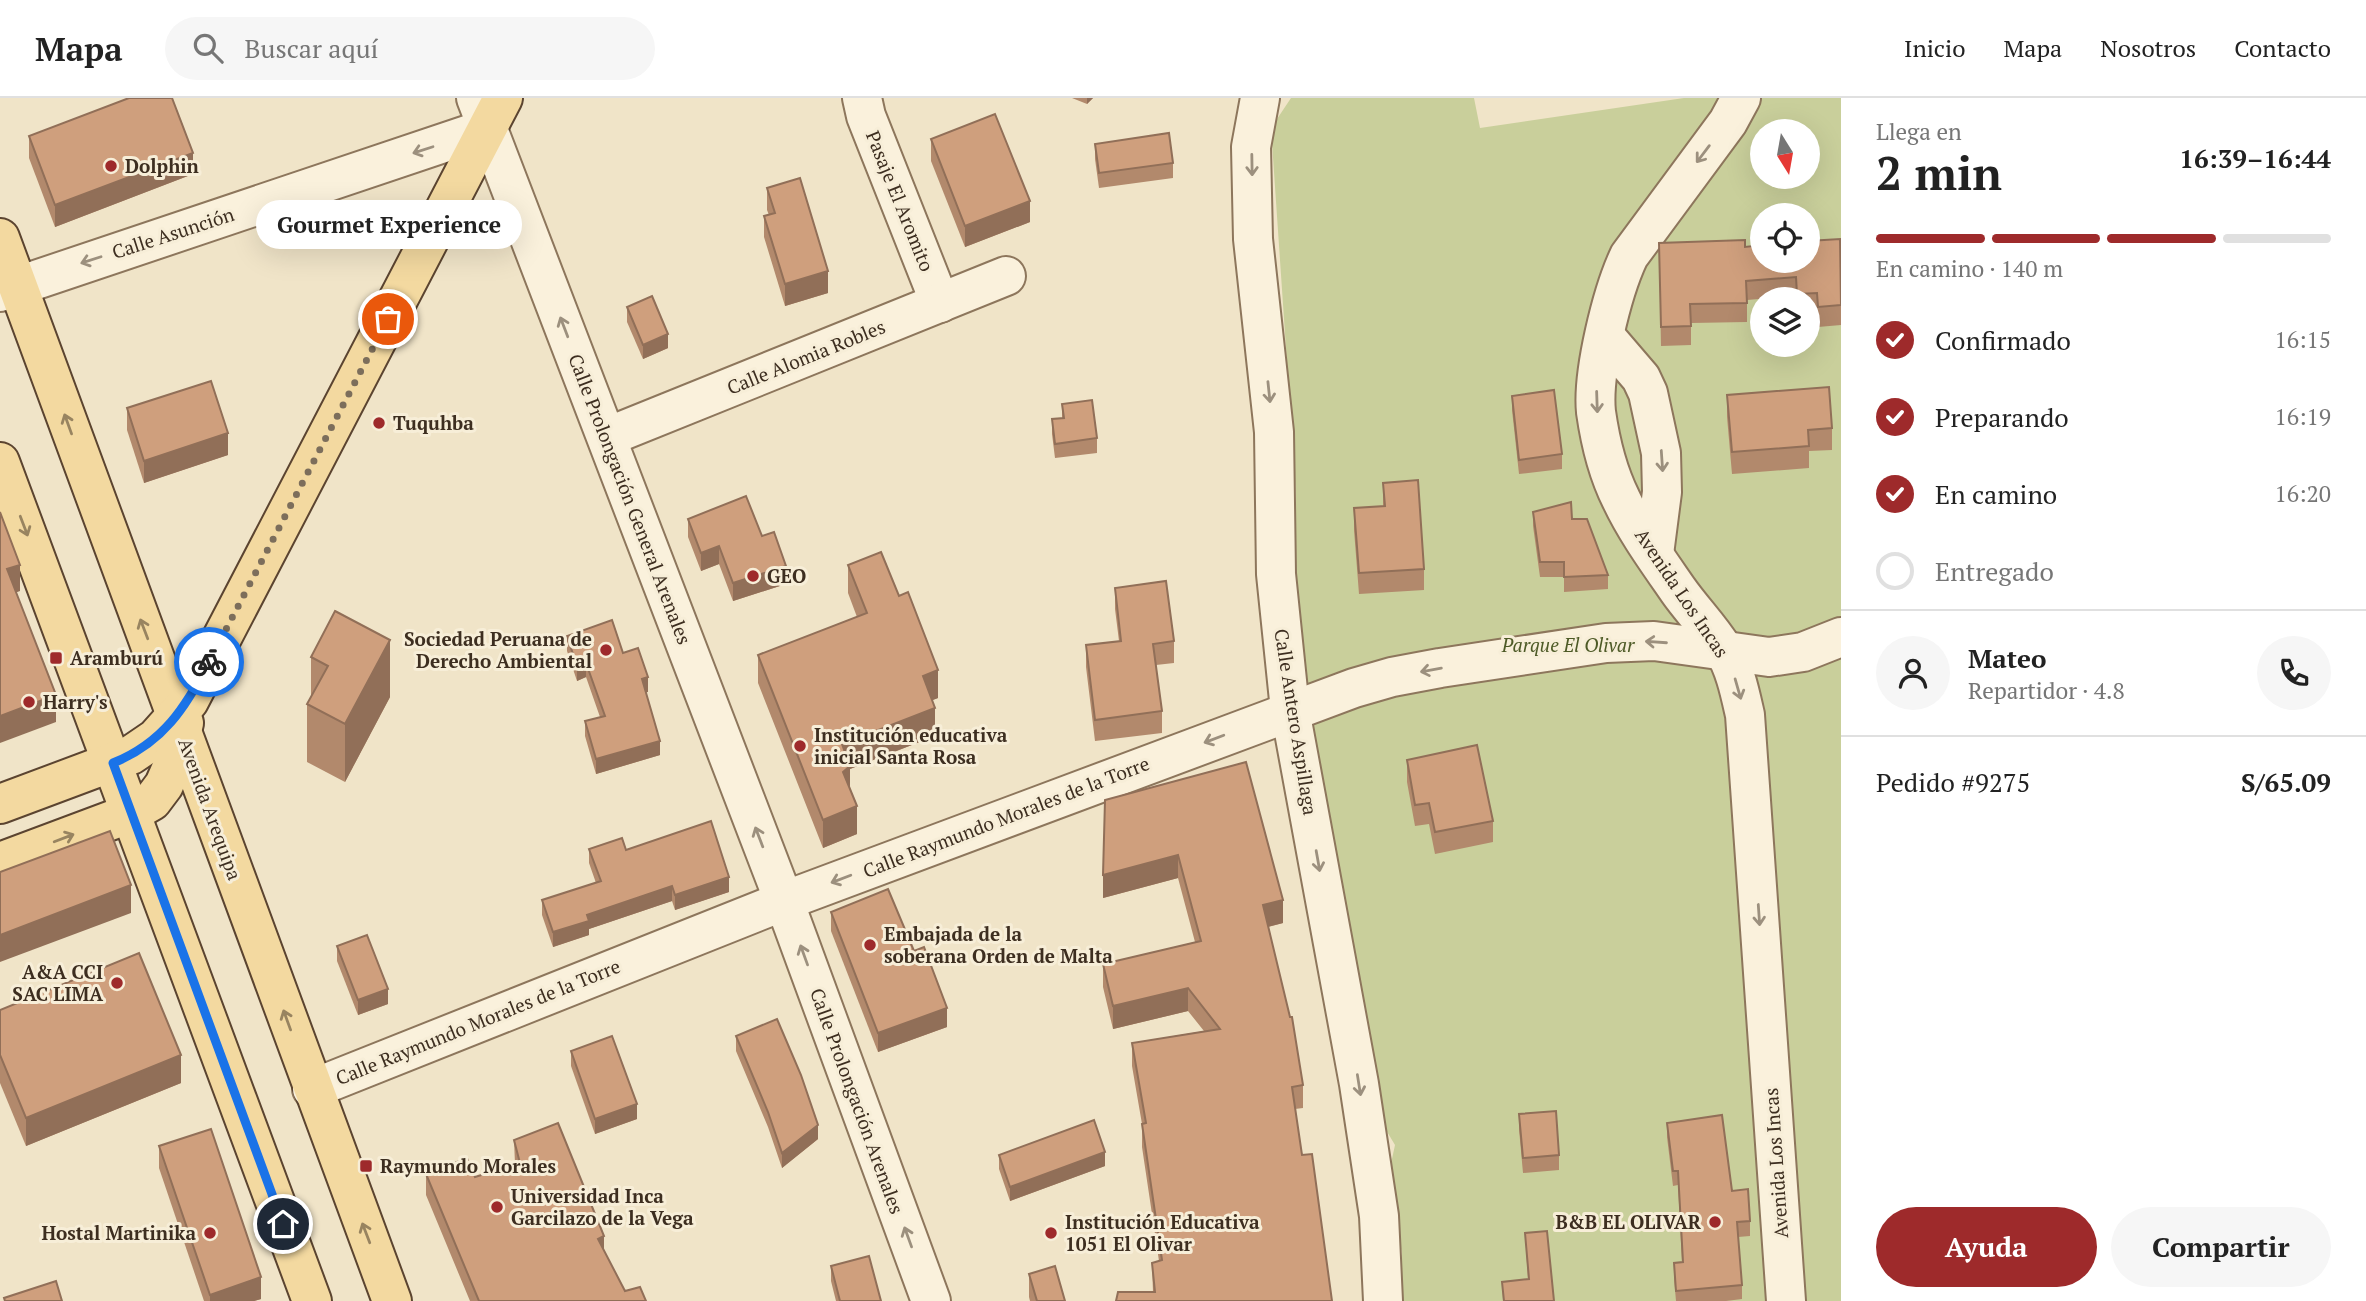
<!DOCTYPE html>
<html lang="es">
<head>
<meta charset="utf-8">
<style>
	body { margin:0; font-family:"PT Serif",serif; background:#f6f6f6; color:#222; height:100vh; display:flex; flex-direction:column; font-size:26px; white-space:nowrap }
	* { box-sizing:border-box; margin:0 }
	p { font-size:23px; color:#767676 }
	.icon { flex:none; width:38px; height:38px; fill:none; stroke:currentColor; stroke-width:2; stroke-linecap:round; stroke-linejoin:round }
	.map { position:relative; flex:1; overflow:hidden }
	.panel { display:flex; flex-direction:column; background:#fff; width:525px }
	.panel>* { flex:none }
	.needle { width:46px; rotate:169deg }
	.buttons { position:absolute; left:1750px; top:21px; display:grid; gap:14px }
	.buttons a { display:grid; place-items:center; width:70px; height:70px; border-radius:50%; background:#fff; box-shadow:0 7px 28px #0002; font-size:35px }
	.pin { position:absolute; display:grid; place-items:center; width:60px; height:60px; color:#fff; margin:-30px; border:4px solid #fff; border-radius:50%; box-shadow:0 2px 7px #0007 }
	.courier { position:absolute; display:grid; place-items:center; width:70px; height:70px; margin:-35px; border:5px solid #1a73e8; border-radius:50%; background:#fff; color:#222; box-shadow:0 2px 9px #0007 }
	.bubble { position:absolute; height:49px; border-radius:24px; background:#fff; box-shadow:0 7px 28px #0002; font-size:23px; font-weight:800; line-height:49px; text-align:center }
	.head em { font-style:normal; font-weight:800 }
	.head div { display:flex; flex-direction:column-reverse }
	.head { display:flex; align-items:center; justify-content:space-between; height:119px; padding:0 35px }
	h1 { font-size:46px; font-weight:800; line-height:52px }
	.bar { display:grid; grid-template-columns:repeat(4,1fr); gap:10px 7px; align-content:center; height:84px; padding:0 35px }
	.bar i { height:9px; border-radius:5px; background:#e0e0e0 }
	.bar .selected { background:#9e2a2b }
	.bar p { grid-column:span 4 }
	.line { display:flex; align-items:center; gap:18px; padding:0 35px; border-top:2px solid #e0e0e0 }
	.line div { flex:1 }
	.round { display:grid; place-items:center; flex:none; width:74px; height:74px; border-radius:37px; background:#f6f6f6 }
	ol { padding:0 35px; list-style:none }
	li { display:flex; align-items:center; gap:21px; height:77px }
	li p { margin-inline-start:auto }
	li .icon { padding:7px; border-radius:50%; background:#9e2a2b; color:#fff; stroke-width:4 }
	li:last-child { color:#767676 }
	li i { width:38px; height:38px; border:4px solid #e0e0e0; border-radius:50% }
	.button { display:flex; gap:14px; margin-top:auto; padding:14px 35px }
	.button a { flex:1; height:80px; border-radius:42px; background:#9e2a2b; color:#fff; font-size:28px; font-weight:800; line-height:80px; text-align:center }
	.button a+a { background:#f6f6f6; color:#222 }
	header { display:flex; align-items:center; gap:42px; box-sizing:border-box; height:98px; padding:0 35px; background:#fff; border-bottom:2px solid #e0e0e0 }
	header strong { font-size:33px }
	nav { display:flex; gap:38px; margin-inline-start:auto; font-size:24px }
	.search { width:490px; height:63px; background:#f6f6f6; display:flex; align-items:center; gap:18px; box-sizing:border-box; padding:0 24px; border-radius:38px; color:#767676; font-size:26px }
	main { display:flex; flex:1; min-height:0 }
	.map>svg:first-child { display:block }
	.green { fill:#c9cf9b; fill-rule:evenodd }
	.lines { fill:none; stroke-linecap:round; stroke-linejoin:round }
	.minor-casing { stroke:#8d765c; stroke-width:42 }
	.major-casing { stroke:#5b4430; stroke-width:42 }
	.minor { stroke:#faf1dc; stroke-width:38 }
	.major { stroke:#f3d9a0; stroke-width:38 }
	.wall { fill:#b2896c }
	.shaded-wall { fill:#916f58 }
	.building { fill:#cf9f7d; stroke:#916f58; stroke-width:2 }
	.oneway { stroke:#9c907e }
	.oneway2 { stroke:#988460 }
	.done { stroke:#7c6e5b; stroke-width:7; stroke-dasharray:0 12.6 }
	.route { stroke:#1a73e8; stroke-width:9 }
	.poi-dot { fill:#9e2a2b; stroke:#f7eed8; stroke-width:2.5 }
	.labels { text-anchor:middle; stroke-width:6; stroke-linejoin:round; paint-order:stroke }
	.poi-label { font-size:19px; font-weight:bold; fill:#3d2e20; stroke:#f7eed8; text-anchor:start }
	.street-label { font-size:19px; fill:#3d2e20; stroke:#f7eed8 }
	.park-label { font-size:19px; font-style:italic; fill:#4d5a26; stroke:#f7eed8 }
</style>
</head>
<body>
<header>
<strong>Mapa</strong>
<div class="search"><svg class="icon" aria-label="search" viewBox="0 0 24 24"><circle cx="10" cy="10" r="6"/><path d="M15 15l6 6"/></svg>Buscar aquí</div>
<nav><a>Inicio</a><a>Mapa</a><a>Nosotros</a><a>Contacto</a></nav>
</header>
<main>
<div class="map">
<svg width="1841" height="1203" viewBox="0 0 1841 1203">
	<rect width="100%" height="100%" fill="#f0e4c8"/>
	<path class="green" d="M1291,0H1474L1480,30L1684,0H1841V1203H1401L1402,1155L1387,1084L1395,1047L1374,1012L1296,557V397L1271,30ZM1762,33H1808V79H1762ZM1762,117H1808V163H1762ZM1762,201H1808V247H1762Z"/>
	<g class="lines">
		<defs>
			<g id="minor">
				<path d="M476,0L784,803L931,1203"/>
				<path d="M862,0L866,18L940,205"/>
				<path d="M1260,0L1251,49L1253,141L1274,334L1276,476L1290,612L1359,986L1379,1118L1383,1203"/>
				<path d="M1741,0L1728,24L1629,158C1612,194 1592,275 1596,314C1600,342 1608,375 1621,401C1636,433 1658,463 1678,492C1692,512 1710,530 1723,551C1735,570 1740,595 1745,617L1786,1203"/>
				<path d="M0,194L488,30"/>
				<path d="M1605,238L1641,280L1648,295L1661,355L1662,394L1654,456"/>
				<path d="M607,339L1006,178"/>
				<path d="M312,991L784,803L1354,590L1392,579L1440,570L1606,545L1654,543L1769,559L1803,554L1841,539"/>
			</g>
			<g id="major">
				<path d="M0,140L392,1203"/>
				<path d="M0,364L312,1203"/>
				<path d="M0,706L131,657L156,640L189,603L503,0"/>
				<path d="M0,764L131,715L152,703L164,687L171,671L184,625"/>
			</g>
		</defs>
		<use href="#minor" class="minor-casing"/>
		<use href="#major" class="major-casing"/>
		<use href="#minor" class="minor"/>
		<use href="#major" class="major"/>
	</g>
	<g class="wall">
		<path d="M1072,0H1093L1087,6Z"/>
		<path d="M29,38L193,76L55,129L29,60Z"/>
		<path d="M931,41L1030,124L965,149L931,63Z"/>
		<path d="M1095,46L1173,65V80L1099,90L1095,61Z"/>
		<path d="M767,90L828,195L785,208L764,139V118L769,117L767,112Z"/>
		<path d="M1659,145L1745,149L1841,148V227L1818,229L1817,214H1808V201H1796V198L1747,202V224L1691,225V247L1661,248Z"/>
		<path d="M627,209L668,250L643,261L627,224Z"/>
		<path d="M1727,297L1832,330V352L1809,353V370L1732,376L1727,319Z"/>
		<path d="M1512,298L1562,356V371L1519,376L1512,312Z"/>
		<path d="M1062,306L1097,340V355L1055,360L1052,336V321L1062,320Z"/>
		<path d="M127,310L228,357L144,385L127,332Z"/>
		<path d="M1383,385L1424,471V492L1359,496L1354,432V410L1383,408Z"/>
		<path d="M1533,414L1608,477V491L1564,494V479H1540L1533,428Z"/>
		<path d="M688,421L762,438L786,486L733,503L719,466L701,473L688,439Z"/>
		<path d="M848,467L938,600L932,602L935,638L850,671V692L857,736L823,750L758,585V557L857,519L848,495Z"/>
		<path d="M1115,490L1174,543V565L1156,567L1162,613V635L1095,643L1086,569V547L1119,543L1115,511Z"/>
		<path d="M567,538L623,555L648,594H646L660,657L596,676L585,638V623L600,619L586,579L577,583L567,553Z"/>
		<path d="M311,559L390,599L345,684L307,664V606L311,599Z"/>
		<path d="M1407,662L1493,723V744L1435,756L1429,726L1415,728L1407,684Z"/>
		<path d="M1105,702L1283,825L1268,829L1303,987V1010L1295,1011L1302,1057L1332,1203L1153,1194L1152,1165L1159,1163L1142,1049V1026L1132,968V945L1204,933L1188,913L1113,931L1103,889V866L1195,844L1178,780L1103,800Z"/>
		<path d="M589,751L626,752L729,794L675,812L672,803L589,831V837L553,849L542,817V802L596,785L589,765Z"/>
		<path d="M831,814L947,929L878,954L831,833Z"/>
		<path d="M337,848L388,906L358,917L337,863Z"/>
		<path d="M0,912L181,985L26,1048L0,985Z"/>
		<path d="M736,938L818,1041L782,1070L768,1029L736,953Z"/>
		<path d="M571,953L637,1021L595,1036L571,968Z"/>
		<path d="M1519,1016L1559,1057V1072L1523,1075L1519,1031Z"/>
		<path d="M1667,1025L1732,1093L1750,1123V1138L1738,1139L1742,1187V1201L1726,1203H1676L1674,1180V1165L1682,1164L1678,1087L1673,1088L1667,1039Z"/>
		<path d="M514,1042L604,1153L625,1193L646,1203H470L426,1097V1076L475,1079L515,1066Z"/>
		<path d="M159,1048L261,1201L254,1203H204L159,1070Z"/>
		<path d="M999,1057L1105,1068L1010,1103L999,1071Z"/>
		<path d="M1525,1135L1554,1203H1503L1502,1184L1528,1181Z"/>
		<path d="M831,1168L881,1203H836L831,1183Z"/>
		<path d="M1029,1176L1065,1203H1030L1029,1199Z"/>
	</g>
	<g class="shaded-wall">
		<path d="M1087,0H1093L1087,6Z"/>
		<path d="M193,55V76L55,129V107Z"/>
		<path d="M1030,103V124L965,149V128Z"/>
		<path d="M828,173V195L785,208V186Z"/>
		<path d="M668,236V250L643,261V247Z"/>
		<path d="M228,335V357L144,385V363Z"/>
		<path d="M719,448V466L701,473V455Z"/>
		<path d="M20,467V493L7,498V471Z"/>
		<path d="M786,468V486L733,503V485Z"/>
		<path d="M390,542V599L345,684V626Z"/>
		<path d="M586,565V579L577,583V568Z"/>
		<path d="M938,572V600L923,606V578Z"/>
		<path d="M648,579V594L642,595V581Z"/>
		<path d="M56,597V624L0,645V618Z"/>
		<path d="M935,610V638L850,671V696L843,702L842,646Z"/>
		<path d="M660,643V657L596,676V661Z"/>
		<path d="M857,708V736L823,750V722Z"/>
		<path d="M1178,757V780L1103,800V777Z"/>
		<path d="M729,779V794L675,812V797Z"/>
		<path d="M131,787V815L0,864V837Z"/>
		<path d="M672,788V803L589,831V837L553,849V834L587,817Z"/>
		<path d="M1283,802V825L1263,830V807Z"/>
		<path d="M1188,890V913L1113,931V908Z"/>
		<path d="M388,891V906L358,917V902Z"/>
		<path d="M947,910V929L878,954V935Z"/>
		<path d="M181,957V985L26,1048V1020Z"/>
		<path d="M637,1006V1021L595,1036V1021Z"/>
		<path d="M818,1027V1041L782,1070V1055Z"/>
		<path d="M1105,1054V1068L1010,1103V1089Z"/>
		<path d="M604,1138V1160L598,1141Z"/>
		<path d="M261,1179V1201L254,1203H210V1197Z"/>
	</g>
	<g class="building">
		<path d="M129,0H172L193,55L55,107L29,38Z"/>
		<path d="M995,16L1030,103L965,128L931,41Z"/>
		<path d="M1169,35L1173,65L1099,75L1095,46Z"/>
		<path d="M800,80L828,173L785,186L764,118L775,115L767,90Z"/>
		<path d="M1840,141L1841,207L1818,209L1817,195L1797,196L1796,179L1746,183L1747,205L1690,206L1691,228L1661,229L1659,145L1745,142V149L1762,147V163H1808V143Z"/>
		<path d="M652,198L668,236L643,247L627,209Z"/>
		<path d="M211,283L228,335L144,363L127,310Z"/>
		<path d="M1829,289L1832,330L1808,332L1809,348L1732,354L1727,297Z"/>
		<path d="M1554,292L1562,356L1519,362L1512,298Z"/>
		<path d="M1092,302L1097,340L1055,346L1052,321L1064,320L1062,306Z"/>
		<path d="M1418,382L1424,471L1359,475L1354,410L1385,408L1383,385Z"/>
		<path d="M746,398L762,438L774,434L786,468L733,485L719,448L701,455L688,421Z"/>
		<path d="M1571,404L1572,421H1587L1608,477L1564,479V464H1540L1533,414Z"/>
		<path d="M0,414L20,467L7,471L56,597L0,618Z"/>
		<path d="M881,454L899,498L908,494L938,572L923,578L935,610L842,646L850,668L843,674L857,708L823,722L758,557L867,515L848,467Z"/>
		<path d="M1166,483L1174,543L1153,546L1162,613L1095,622L1086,547L1121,543L1115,490Z"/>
		<path d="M335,513L390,542L345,626L307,606L328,568L311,559Z"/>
		<path d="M612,522L623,555L638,550L648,579L642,581L660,643L596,661L585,623L605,618L586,565L577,568L567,538Z"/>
		<path d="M1477,647L1493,723L1435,734L1429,705L1415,707L1407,662Z"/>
		<path d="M1246,664L1283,802L1263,807L1290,919H1292L1303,987L1292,989L1302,1057L1312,1056L1332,1203H1116L1118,1194H1155L1152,1165L1162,1162L1142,1026L1146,1025L1132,945L1220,931L1188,890L1113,908L1103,866L1201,843L1178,757L1103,777L1105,702Z"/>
		<path d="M711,723L729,779L675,797L672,788L587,817L589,823L553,834L542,802L601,783L589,751L622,740L626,752Z"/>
		<path d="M110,733L131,787L0,837V774Z"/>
		<path d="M888,791L914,853L924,849L947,910L878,935L831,814Z"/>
		<path d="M367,837L388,891L358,902L337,848Z"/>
		<path d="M139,855L181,957L26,1020L0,957V912Z"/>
		<path d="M777,921L801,977L818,1027L782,1055L768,1014L736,938Z"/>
		<path d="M612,938L637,1006L595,1021L571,953Z"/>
		<path d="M1556,1013L1559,1057L1523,1060L1519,1016Z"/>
		<path d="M1722,1017L1732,1093L1748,1091L1750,1123L1737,1124L1742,1187L1676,1193L1674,1165L1683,1164L1678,1073H1673L1667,1025Z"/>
		<path d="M1094,1022L1105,1054L1010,1089L999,1057Z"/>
		<path d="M558,1025L604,1138L598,1141L625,1193L640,1189L646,1203H479L426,1076L467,1060L475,1079L520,1065L514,1042Z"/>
		<path d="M211,1031L261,1179L210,1197L159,1048Z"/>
		<path d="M1547,1133L1554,1203H1504L1502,1184L1529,1181L1525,1135Z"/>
		<path d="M869,1158L881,1203H840L831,1168Z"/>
		<path d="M1055,1168L1065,1203H1037L1029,1176Z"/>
		<path d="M56,1183L62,1203H5L4,1200Z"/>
	</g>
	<defs><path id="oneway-shaft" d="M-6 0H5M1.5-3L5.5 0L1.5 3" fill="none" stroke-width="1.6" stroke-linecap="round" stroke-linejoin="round" transform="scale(1.75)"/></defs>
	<g class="oneway">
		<use href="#oneway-shaft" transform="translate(423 52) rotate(162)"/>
		<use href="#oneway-shaft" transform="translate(1703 56) rotate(127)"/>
		<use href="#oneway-shaft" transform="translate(1252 67) rotate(89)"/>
		<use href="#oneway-shaft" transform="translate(91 162) rotate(162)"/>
		<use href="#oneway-shaft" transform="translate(564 229) rotate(-111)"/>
		<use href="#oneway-shaft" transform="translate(1269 294) rotate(84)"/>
		<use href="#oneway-shaft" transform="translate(1597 304) rotate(88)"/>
		<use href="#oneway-shaft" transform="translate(1662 363) rotate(86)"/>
		<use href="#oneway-shaft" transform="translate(1656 544) rotate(-176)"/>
		<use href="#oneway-shaft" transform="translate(1431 572) rotate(170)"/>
		<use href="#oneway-shaft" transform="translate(1738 591) rotate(74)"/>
		<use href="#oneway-shaft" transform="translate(1214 641) rotate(159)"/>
		<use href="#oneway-shaft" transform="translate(759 739) rotate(-111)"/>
		<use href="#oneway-shaft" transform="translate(1318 763) rotate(80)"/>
		<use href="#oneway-shaft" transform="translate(841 781) rotate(159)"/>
		<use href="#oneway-shaft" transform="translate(1759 817) rotate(86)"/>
		<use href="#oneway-shaft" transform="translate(804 857) rotate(-110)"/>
		<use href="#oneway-shaft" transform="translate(1359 987) rotate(81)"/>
		<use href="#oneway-shaft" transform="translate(908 1139) rotate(-110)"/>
	</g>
	<g class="oneway2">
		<use href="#oneway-shaft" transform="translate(68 326) rotate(-110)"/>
		<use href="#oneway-shaft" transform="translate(24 428) rotate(69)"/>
		<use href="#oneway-shaft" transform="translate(144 531) rotate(-111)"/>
		<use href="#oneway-shaft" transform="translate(64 740) rotate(-21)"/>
		<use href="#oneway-shaft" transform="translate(287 922) rotate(-110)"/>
		<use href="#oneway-shaft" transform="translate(366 1135) rotate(-111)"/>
	</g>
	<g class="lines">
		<path class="done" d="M209,564L388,221"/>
		<path class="route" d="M209,564C186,609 163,645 113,665L283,1126"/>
	</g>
	<g class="poi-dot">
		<circle cx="111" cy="68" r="7"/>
		<circle cx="379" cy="325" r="7"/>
		<circle cx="753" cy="478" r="7"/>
		<circle cx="606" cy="552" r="7"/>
		<rect x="49" y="553" width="14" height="14" rx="3.5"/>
		<circle cx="29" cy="604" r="7"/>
		<circle cx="800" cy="648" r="7"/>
		<circle cx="870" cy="847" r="7"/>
		<circle cx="117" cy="885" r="7"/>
		<rect x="359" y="1061" width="14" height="14" rx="3.5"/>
		<circle cx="497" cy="1109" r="7"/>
		<circle cx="1715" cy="1124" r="7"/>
		<circle cx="210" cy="1135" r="7"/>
		<circle cx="1051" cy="1135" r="7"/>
	</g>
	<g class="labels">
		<g class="poi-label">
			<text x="125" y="75">Dolphin</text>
			<text x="393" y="332">Tuquhba</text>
			<text x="767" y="485">GEO</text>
			<text x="592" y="548" text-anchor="end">Sociedad Peruana de<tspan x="592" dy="22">Derecho Ambiental</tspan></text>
			<text x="70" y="567">Aramburú</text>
			<text x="43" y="611">Harry's</text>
			<text x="814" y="644">Institución educativa<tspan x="814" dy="22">inicial Santa Rosa</tspan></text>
			<text x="884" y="843">Embajada de la<tspan x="884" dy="22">soberana Orden de Malta</tspan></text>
			<text x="103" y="881" text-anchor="end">A&amp;A CCI<tspan x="103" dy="22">SAC LIMA</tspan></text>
			<text x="380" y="1075">Raymundo Morales</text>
			<text x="511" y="1105">Universidad Inca<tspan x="511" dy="22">Garcilazo de la Vega</tspan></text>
			<text x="1065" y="1131">Institución Educativa<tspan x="1065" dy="22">1051 El Olivar</tspan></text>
			<text x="1701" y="1131" text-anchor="end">B&amp;B EL OLIVAR</text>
			<text x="196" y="1142" text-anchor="end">Hostal Martinika</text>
		</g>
		<g class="street-label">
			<text transform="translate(900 103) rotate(68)" y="7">Pasaje El Aromito</text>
			<text transform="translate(173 135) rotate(-18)" y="7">Calle Asunción</text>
			<text transform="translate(806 259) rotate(-22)" y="7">Calle Alomia Robles</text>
			<text transform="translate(630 401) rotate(69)" y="7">Calle Prolongación General Arenales</text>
			<text transform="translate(1682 495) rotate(56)" y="7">Avenida Los Incas</text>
			<text transform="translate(1296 624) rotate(81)" y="7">Calle Antero Aspillaga</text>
			<text transform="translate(210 711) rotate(70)" y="7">Avenida Arequipa</text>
			<text transform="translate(1006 719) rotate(-21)" y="7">Calle Raymundo Morales de la Torre</text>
			<text transform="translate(478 924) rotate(-22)" y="7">Calle Raymundo Morales de la Torre</text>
			<text transform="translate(857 1003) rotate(70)" y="7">Calle Prolongación Arenales</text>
			<text transform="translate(1776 1065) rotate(-94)" y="7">Avenida Los Incas</text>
		</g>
		<g class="park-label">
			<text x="1568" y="554">Parque El Olivar</text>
		</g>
	</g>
</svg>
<div class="buttons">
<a><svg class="needle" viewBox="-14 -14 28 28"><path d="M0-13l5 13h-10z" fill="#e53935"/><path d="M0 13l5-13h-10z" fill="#767676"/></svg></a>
<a><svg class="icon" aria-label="locate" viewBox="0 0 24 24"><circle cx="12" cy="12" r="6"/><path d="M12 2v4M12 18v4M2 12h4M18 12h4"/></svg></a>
<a><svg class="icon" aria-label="layers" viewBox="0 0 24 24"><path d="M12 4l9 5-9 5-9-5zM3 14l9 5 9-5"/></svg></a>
</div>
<div class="pin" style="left:388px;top:221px;background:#ea580c"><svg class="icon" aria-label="bag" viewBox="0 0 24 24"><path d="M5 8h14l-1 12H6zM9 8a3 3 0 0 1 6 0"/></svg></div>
<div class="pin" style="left:283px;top:1126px;background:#1f2937"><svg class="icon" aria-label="home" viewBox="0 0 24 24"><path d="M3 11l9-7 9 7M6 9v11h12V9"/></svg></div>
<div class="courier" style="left:209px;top:564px"><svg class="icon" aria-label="bike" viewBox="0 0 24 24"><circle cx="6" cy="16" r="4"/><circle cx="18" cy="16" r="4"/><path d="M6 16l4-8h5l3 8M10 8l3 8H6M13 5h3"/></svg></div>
<div class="bubble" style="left:256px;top:102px;width:266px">Gourmet Experience</div>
</div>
<section class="panel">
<div class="head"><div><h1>2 min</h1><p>Llega en</p></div><em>16:39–16:44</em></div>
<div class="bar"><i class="selected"></i><i class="selected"></i><i class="selected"></i><i></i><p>En camino · 140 m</p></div>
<ol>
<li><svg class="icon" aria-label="check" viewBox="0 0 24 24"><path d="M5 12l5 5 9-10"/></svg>Confirmado<p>16:15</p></li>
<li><svg class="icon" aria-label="check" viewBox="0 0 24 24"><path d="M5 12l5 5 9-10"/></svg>Preparando<p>16:19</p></li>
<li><svg class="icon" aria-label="check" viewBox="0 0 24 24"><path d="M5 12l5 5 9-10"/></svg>En camino<p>16:20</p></li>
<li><i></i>Entregado</li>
</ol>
<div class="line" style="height:126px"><a class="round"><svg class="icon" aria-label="person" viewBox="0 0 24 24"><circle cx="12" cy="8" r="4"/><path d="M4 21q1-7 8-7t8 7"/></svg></a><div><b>Mateo</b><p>Repartidor · 4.8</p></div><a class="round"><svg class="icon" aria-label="phone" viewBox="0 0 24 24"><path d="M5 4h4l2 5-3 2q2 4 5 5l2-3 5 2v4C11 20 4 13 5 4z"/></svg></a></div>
<div class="line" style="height:91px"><div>Pedido #9275</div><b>S/65.09</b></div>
<div class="button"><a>Ayuda</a><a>Compartir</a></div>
</section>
</main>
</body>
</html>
